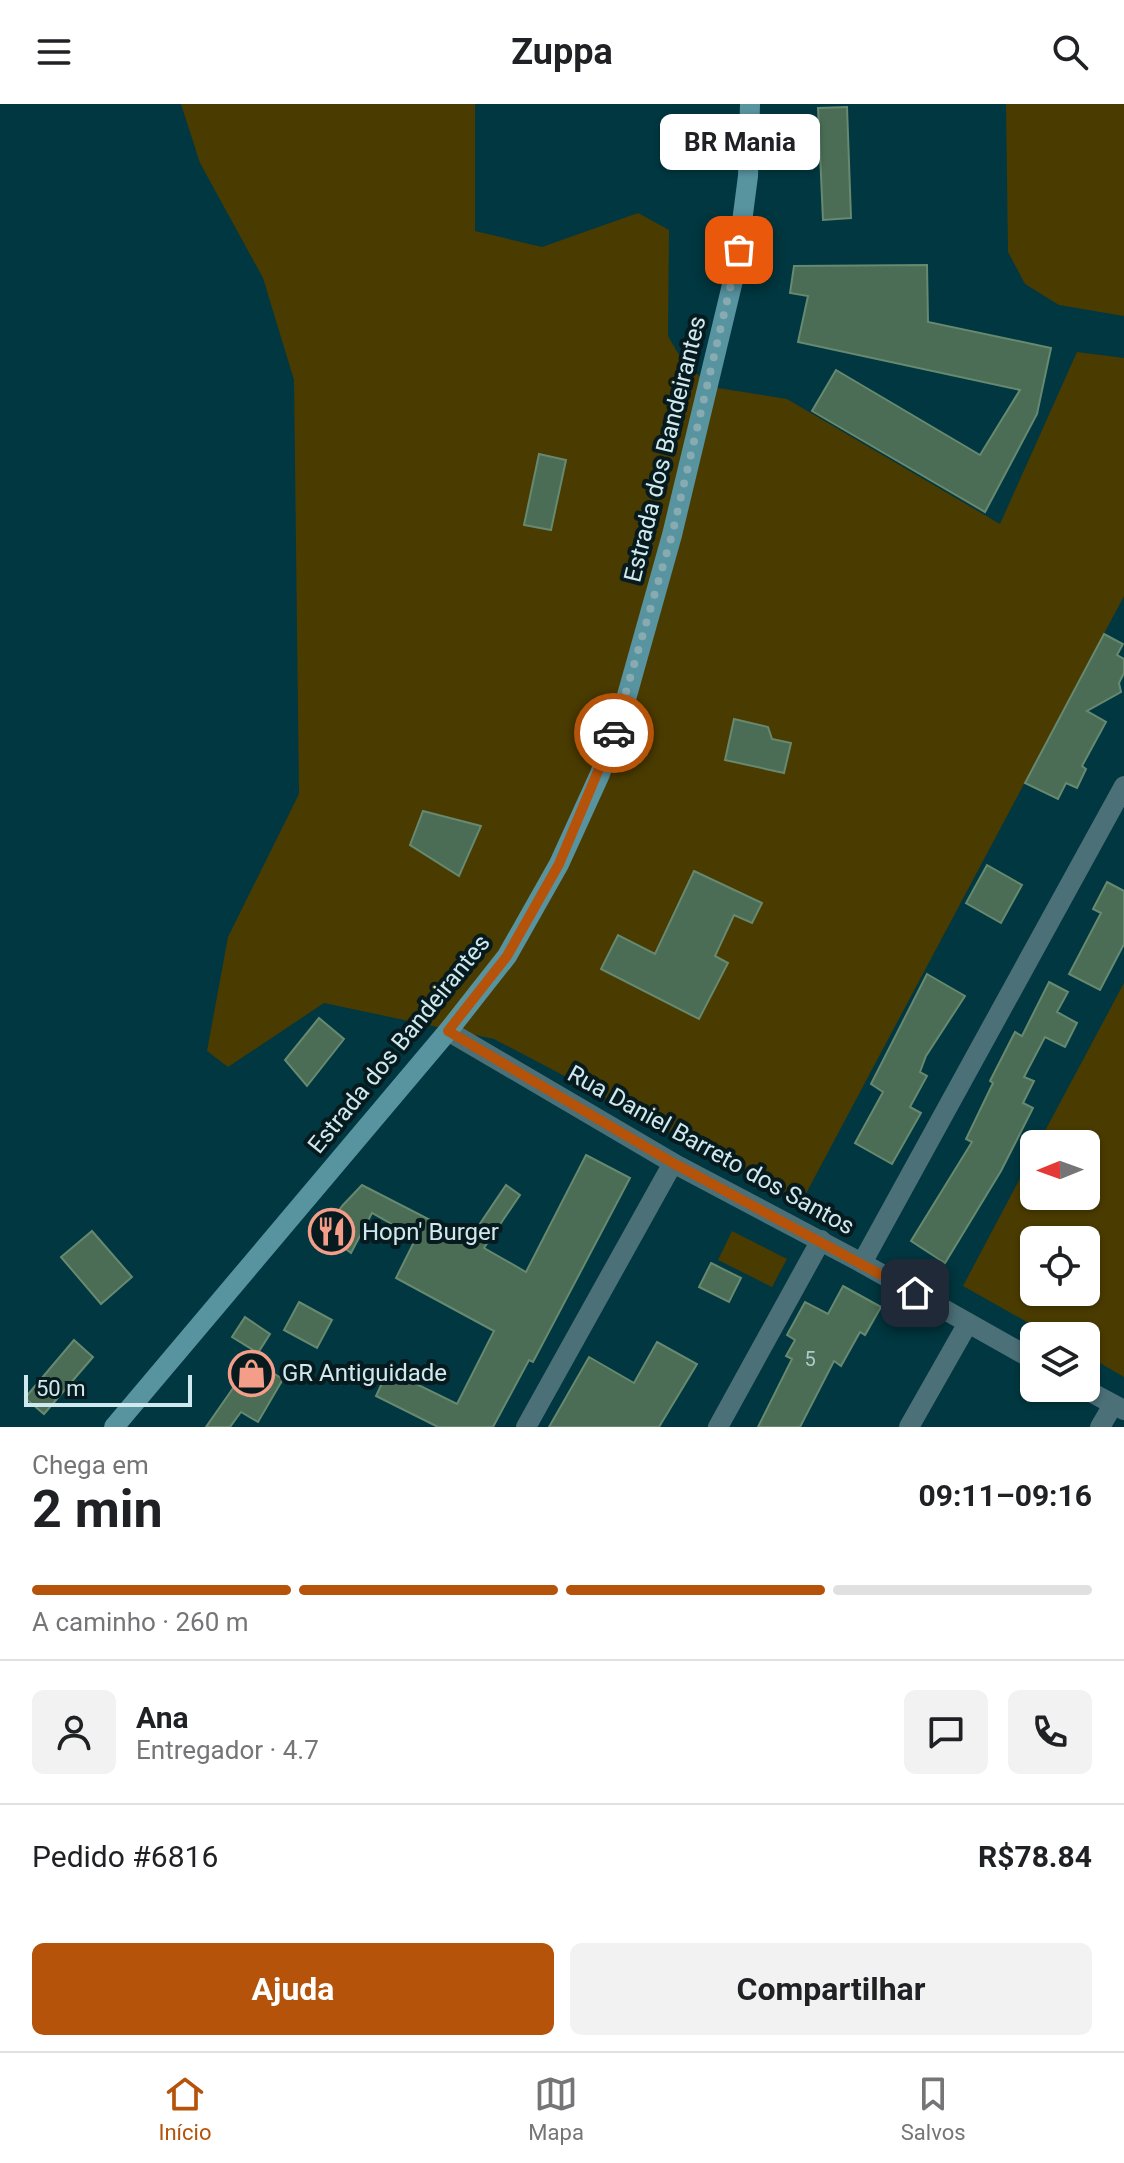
<!DOCTYPE html>
<html lang="pt">
<head>
<meta charset="utf-8">
<style>
	body { margin:0; font-family:Roboto,sans-serif; background:#f2f2f2; color:#202124; height:100vh; display:flex; flex-direction:column; font-size:30px; white-space:nowrap }
	* { box-sizing:border-box; margin:0 }
	p { font-size:26px; color:#757577 }
	.icon { flex:none; width:44px; height:44px; fill:none; stroke:currentColor; stroke-width:2; stroke-linecap:round; stroke-linejoin:round }
	.map { position:relative; height:1323px; overflow:hidden }
	.sheet { display:flex; flex-direction:column; background:#fff; flex:1 }
	.sheet>* { flex:none }
	.needle { width:52px; rotate:269deg }
	.fabs { position:absolute; left:1020px; top:1026px; display:grid; gap:16px }
	.fabs a { display:grid; place-items:center; width:80px; height:80px; border-radius:12px; background:#fff; box-shadow:0 2px 6px #0004; font-size:40px }
	.scale { position:absolute; left:24px; bottom:20px; width:168px; box-sizing:border-box; padding-left:8px; border:4px solid #d0e9ee; border-top:0; font-size:22px; line-height:28px; white-space:nowrap; color:#d0e9ee; -webkit-text-stroke:6px #071b1f; paint-order:stroke }
	.pin { position:absolute; display:grid; place-items:center; width:68px; height:68px; color:#fff; margin:-34px; border-radius:16px; box-shadow:0 4px 12px #0006 }
	.courier { position:absolute; display:grid; place-items:center; width:80px; height:80px; margin:-40px; border:6px solid #b45309; border-radius:50%; background:#fff; color:#222; box-shadow:0 2px 10px #0007 }
	.bubble { position:absolute; height:56px; border-radius:12px; background:#fff; box-shadow:0 2px 6px #0004; font-size:26px; font-weight:700; line-height:56px; text-align:center }
	.head em { font-style:normal; font-weight:700 }
	.head div { display:flex; flex-direction:column-reverse }
	.head { display:flex; align-items:center; justify-content:space-between; height:136px; padding:0 32px }
	h1 { font-size:52px; font-weight:700; line-height:60px }
	.bar { display:grid; grid-template-columns:repeat(4,1fr); gap:12px 8px; align-content:center; height:96px; padding:0 32px }
	.bar i { height:10px; border-radius:6px; background:#e0e0e0 }
	.bar .on { background:#b45309 }
	.bar p { grid-column:span 4 }
	.line { display:flex; align-items:center; gap:20px; padding:0 32px; border-top:2px solid #e0e0e0 }
	.line div { flex:1 }
	.round { display:grid; place-items:center; flex:none; width:84px; height:84px; border-radius:12px; background:#f2f2f2 }
	.button { display:flex; gap:16px; margin-top:auto; padding:16px 32px }
	.button a { flex:1; height:92px; border-radius:12px; background:#b45309; color:#fff; font-size:32px; font-weight:700; line-height:92px; text-align:center }
	.button a+a { background:#f2f2f2; color:#202124 }
	header { display:flex; justify-content:space-between; align-items:center; height:104px; padding:0 32px; background:#fff; font-size:36px; font-weight:700 }
	.tab-bar { display:flex; justify-content:space-around; align-items:center; height:112px; border-top:2px solid #e0e0e0; background:#fff; font-size:22px; color:#757577 }
	.tab-bar a { display:grid; justify-items:center; gap:4px }
	.tab-bar .on { color:#b45309 }
	.map>svg:first-child { display:block }
	.green { fill:#4a3b00; fill-rule:evenodd }
	.building { fill:#4b6d55; stroke:#668970; stroke-width:2 }
	.lines { fill:none; stroke-linecap:round; stroke-linejoin:round }
	.minor { stroke:#4c7078; stroke-width:20 }
	.secondary { stroke:#5893a0; stroke-width:20 }
	.done { stroke:#87abb1; stroke-width:8; stroke-dasharray:0 14.4 }
	.route { stroke:#b45309; stroke-width:10 }
	.labels { text-anchor:middle; stroke-width:8; stroke-linejoin:round; paint-order:stroke }
	.number-label { font-size:20px; fill:#afcac8 }
	.street-label { font-size:24px; fill:#d0e9ee; stroke:#071b1f }
	.poi-label { font-size:24px; fill:#d0e9ee; stroke:#071b1f; text-anchor:start }
</style>
</head>
<body>
<header><svg class="icon" aria-label="menu" viewBox="0 0 24 24"><path d="M4 6h16M4 12h16M4 18h16"/></svg>Zuppa<svg class="icon" aria-label="search" viewBox="0 0 24 24"><circle cx="10" cy="10" r="6"/><path d="M15 15l6 6"/></svg></header>
<div class="map">
<svg width="1124" height="1323" viewBox="0 0 1124 1323">
	<rect width="100%" height="100%" fill="#003740"/>
	<g class="green">
		<path d="M181,0H475V127L542,143L638,109L669,126L668,232L686,263L718,284L787,295L1000,420L1077,248L1124,254V492L802,1097L494,935L324,899L228,963L207,947L228,833L299,690L294,276L263,174L200,59Z"/>
		<path d="M1006,0H1124V212L1059,201L1025,180L1008,148Z"/>
		<path d="M1124,879V1273L1086,1251V1232H1052L963,1182L1034,1048V1092H1086V1040H1038ZM1086,1136V1188H1034V1136Z"/>
		<path d="M732,1127L787,1155L772,1183L718,1156Z"/>
	</g>
	<g class="building">
		<path d="M847,3L851,114L823,116L818,4Z"/>
		<path d="M927,161L928,218L1051,244L1037,310L985,408L812,307L836,266L980,351L1020,286L798,238L808,192L790,189L794,162Z"/>
		<path d="M539,350L566,356L551,426L524,421Z"/>
		<path d="M1104,530L1123,540L1117,551L1124,555V569L1119,579L1121,588L1087,607L1106,618L1082,662L1086,665L1077,684L1066,679L1058,695L1025,679Z"/>
		<path d="M734,615L768,623L772,635L791,639L784,669L725,656Z"/>
		<path d="M423,707L481,722L459,772L410,741Z"/>
		<path d="M987,761L1022,781L1001,819L966,799Z"/>
		<path d="M694,767L762,799L752,819L734,811L715,852L728,859L699,915L601,865L618,831L655,850Z"/>
		<path d="M1107,778L1124,787V840L1100,886L1069,870L1101,809L1093,805Z"/>
		<path d="M927,870L965,892L926,952L920,968L927,972L910,1003L921,1009L892,1060L855,1039L883,988L871,980Z"/>
		<path d="M1049,878L1068,888L1057,908L1077,919L1065,943L1045,933L1024,973L1034,977L1023,999L1033,1004L1001,1067L945,1159L911,1137L972,1038L966,1035L993,979L990,977L1015,928L1022,932Z"/>
		<path d="M319,914L344,935L307,982L285,956Z"/>
		<path d="M586,1051L630,1074L533,1258L529,1256L493,1323H438L376,1292L388,1266L457,1300L494,1227L396,1174L416,1134L372,1109L351,1149L323,1127L343,1101L362,1081L469,1136L506,1081L520,1091L484,1144L526,1168Z"/>
		<path d="M92,1127L132,1173L101,1200L61,1153Z"/>
		<path d="M711,1159L741,1174L729,1198L699,1183Z"/>
		<path d="M843,1182L881,1203L865,1231L860,1228L841,1262L834,1257L800,1323H758L792,1255L786,1252L795,1236L787,1231L805,1198L828,1210Z"/>
		<path d="M299,1198L332,1216L317,1244L284,1226Z"/>
		<path d="M245,1213L270,1230L258,1249L232,1233Z"/>
		<path d="M74,1236L93,1253L44,1310L25,1294Z"/>
		<path d="M657,1238L697,1260L659,1323H549L589,1253L634,1279Z"/>
		<path d="M247,1254L283,1275L258,1318L241,1308L230,1323H206L238,1277L234,1275Z"/>
	</g>
	<g class="lines">
		<g class="minor">
			<path d="M448,927L673,1059L862,1159L1034,1256"/>
			<path d="M862,1159L1124,682"/>
			<path d="M1083,1284L1124,1306"/>
			<path d="M526,1323L673,1059"/>
			<path d="M718,1323L821,1136"/>
			<path d="M909,1323L968,1219"/>
			<path d="M1100,1323L1113,1301"/>
		</g>
		<path class="secondary" d="M114,1323L448,927L507,852L559,760L600,670L626,595L672,431L736,164L748,72L750,0"/>
	</g>
	<g class="lines">
		<path class="done" d="M614,629L672,431L739,146"/>
		<path class="route" d="M614,629L559,760L507,852L448,927L673,1059L915,1189"/>
	</g>
	<defs>
		<symbol id="restaurant-ring" viewBox="-11 -11 22 22"><circle r="9.5" fill="#071b1f" stroke="#f49e8a" stroke-width="1.5"/><path d="M-5-6h1v4h1v-4h1v4h1v-4h1v5L-1.5 .5V6h-2V.5L-5-1ZM5-6V6H3V1.5H1.5Q1.5-4 5-6Z" fill="#f49e8a"/></symbol>
		<symbol id="shop-ring" viewBox="-11 -11 22 22"><circle r="9.5" fill="#071b1f" stroke="#f49e8a" stroke-width="1.5"/><path d="M-5-2.5h2.3a2.7 3.5 0 0 1 5.4 0H5L5.5 6h-11ZM-1.5-2.5h3a1.5 2.3 0 0 0-3 0Z" fill="#f49e8a"/></symbol>
	</defs>
	<g fill-rule="evenodd">
		<use href="#restaurant-ring" x="306" y="1102" width="51" height="51"/>
		<use href="#shop-ring" x="226" y="1244" width="51" height="51"/>
	</g>
	<g class="labels">
		<g class="number-label">
			<text x="810" y="1262">5</text>
		</g>
		<g class="street-label">
			<text transform="translate(665 345) rotate(-76)" y="8">Estrada dos Bandeirantes</text>
			<text transform="translate(399 940) rotate(-51)" y="8">Estrada dos Bandeirantes</text>
			<text transform="translate(711 1046) rotate(29)" y="8">Rua Daniel Barreto dos Santos</text>
		</g>
		<g class="poi-label">
			<text x="362" y="1136">Hopn' Burger</text>
			<text x="282" y="1277">GR Antiguidade</text>
		</g>
	</g>
</svg>
<div class="fabs">
<a><svg class="needle" viewBox="-14 -14 28 28"><path d="M0-13l5 13h-10z" fill="#e53935"/><path d="M0 13l5-13h-10z" fill="#757577"/></svg></a>
<a><svg class="icon" aria-label="locate" viewBox="0 0 24 24"><circle cx="12" cy="12" r="6"/><path d="M12 2v4M12 18v4M2 12h4M18 12h4"/></svg></a>
<a><svg class="icon" aria-label="layers" viewBox="0 0 24 24"><path d="M12 4l9 5-9 5-9-5zM3 14l9 5 9-5"/></svg></a>
</div>
<div class="scale">50 m</div>
<div class="pin" style="left:739px;top:146px;background:#ea580c"><svg class="icon" aria-label="bag" viewBox="0 0 24 24"><path d="M5 8h14l-1 12H6zM9 8a3 3 0 0 1 6 0"/></svg></div>
<div class="pin" style="left:915px;top:1189px;background:#1f2937"><svg class="icon" aria-label="home" viewBox="0 0 24 24"><path d="M3 11l9-7 9 7M6 9v11h12V9"/></svg></div>
<div class="courier" style="left:614px;top:629px"><svg class="icon" aria-label="car" viewBox="0 0 24 24"><path d="M5 17H2v-5l4-1 3-4h7l3 4 3 1v5h-3M9 17h6M6 11h13"/><circle cx="7" cy="17" r="2"/><circle cx="17" cy="17" r="2"/></svg></div>
<div class="bubble" style="left:660px;top:10px;width:160px">BR Mania</div>
</div>
<section class="sheet">
<div class="head"><div><h1>2 min</h1><p>Chega em</p></div><em>09:11–09:16</em></div>
<div class="bar"><i class="on"></i><i class="on"></i><i class="on"></i><i></i><p>A caminho · 260 m</p></div>
<div class="line" style="height:144px"><a class="round"><svg class="icon" aria-label="person" viewBox="0 0 24 24"><circle cx="12" cy="8" r="4"/><path d="M4 21q1-7 8-7t8 7"/></svg></a><div><b>Ana</b><p>Entregador · 4.7</p></div><a class="round"><svg class="icon" aria-label="chat" viewBox="0 0 24 24"><path d="M4 5h16v11H9l-5 4z"/></svg></a><a class="round"><svg class="icon" aria-label="phone" viewBox="0 0 24 24"><path d="M5 4h4l2 5-3 2q2 4 5 5l2-3 5 2v4C11 20 4 13 5 4z"/></svg></a></div>
<div class="line" style="height:104px"><div>Pedido #6816</div><b>R$78.84</b></div>
<div class="button"><a>Ajuda</a><a>Compartilhar</a></div>
</section>
<nav class="tab-bar">
<a class="on"><svg class="icon" aria-label="home" viewBox="0 0 24 24"><path d="M3 11l9-7 9 7M6 9v11h12V9"/></svg>Início</a>
<a><svg class="icon" aria-label="map" viewBox="0 0 24 24"><path d="M3 6l6-2 6 2 6-2v14l-6 2-6-2-6 2zM9 4v14M15 6v14"/></svg>Mapa</a>
<a><svg class="icon" aria-label="saved" viewBox="0 0 24 24"><path d="M7 4h10v16l-5-4-5 4z"/></svg>Salvos</a>
</nav>
</body>
</html>
